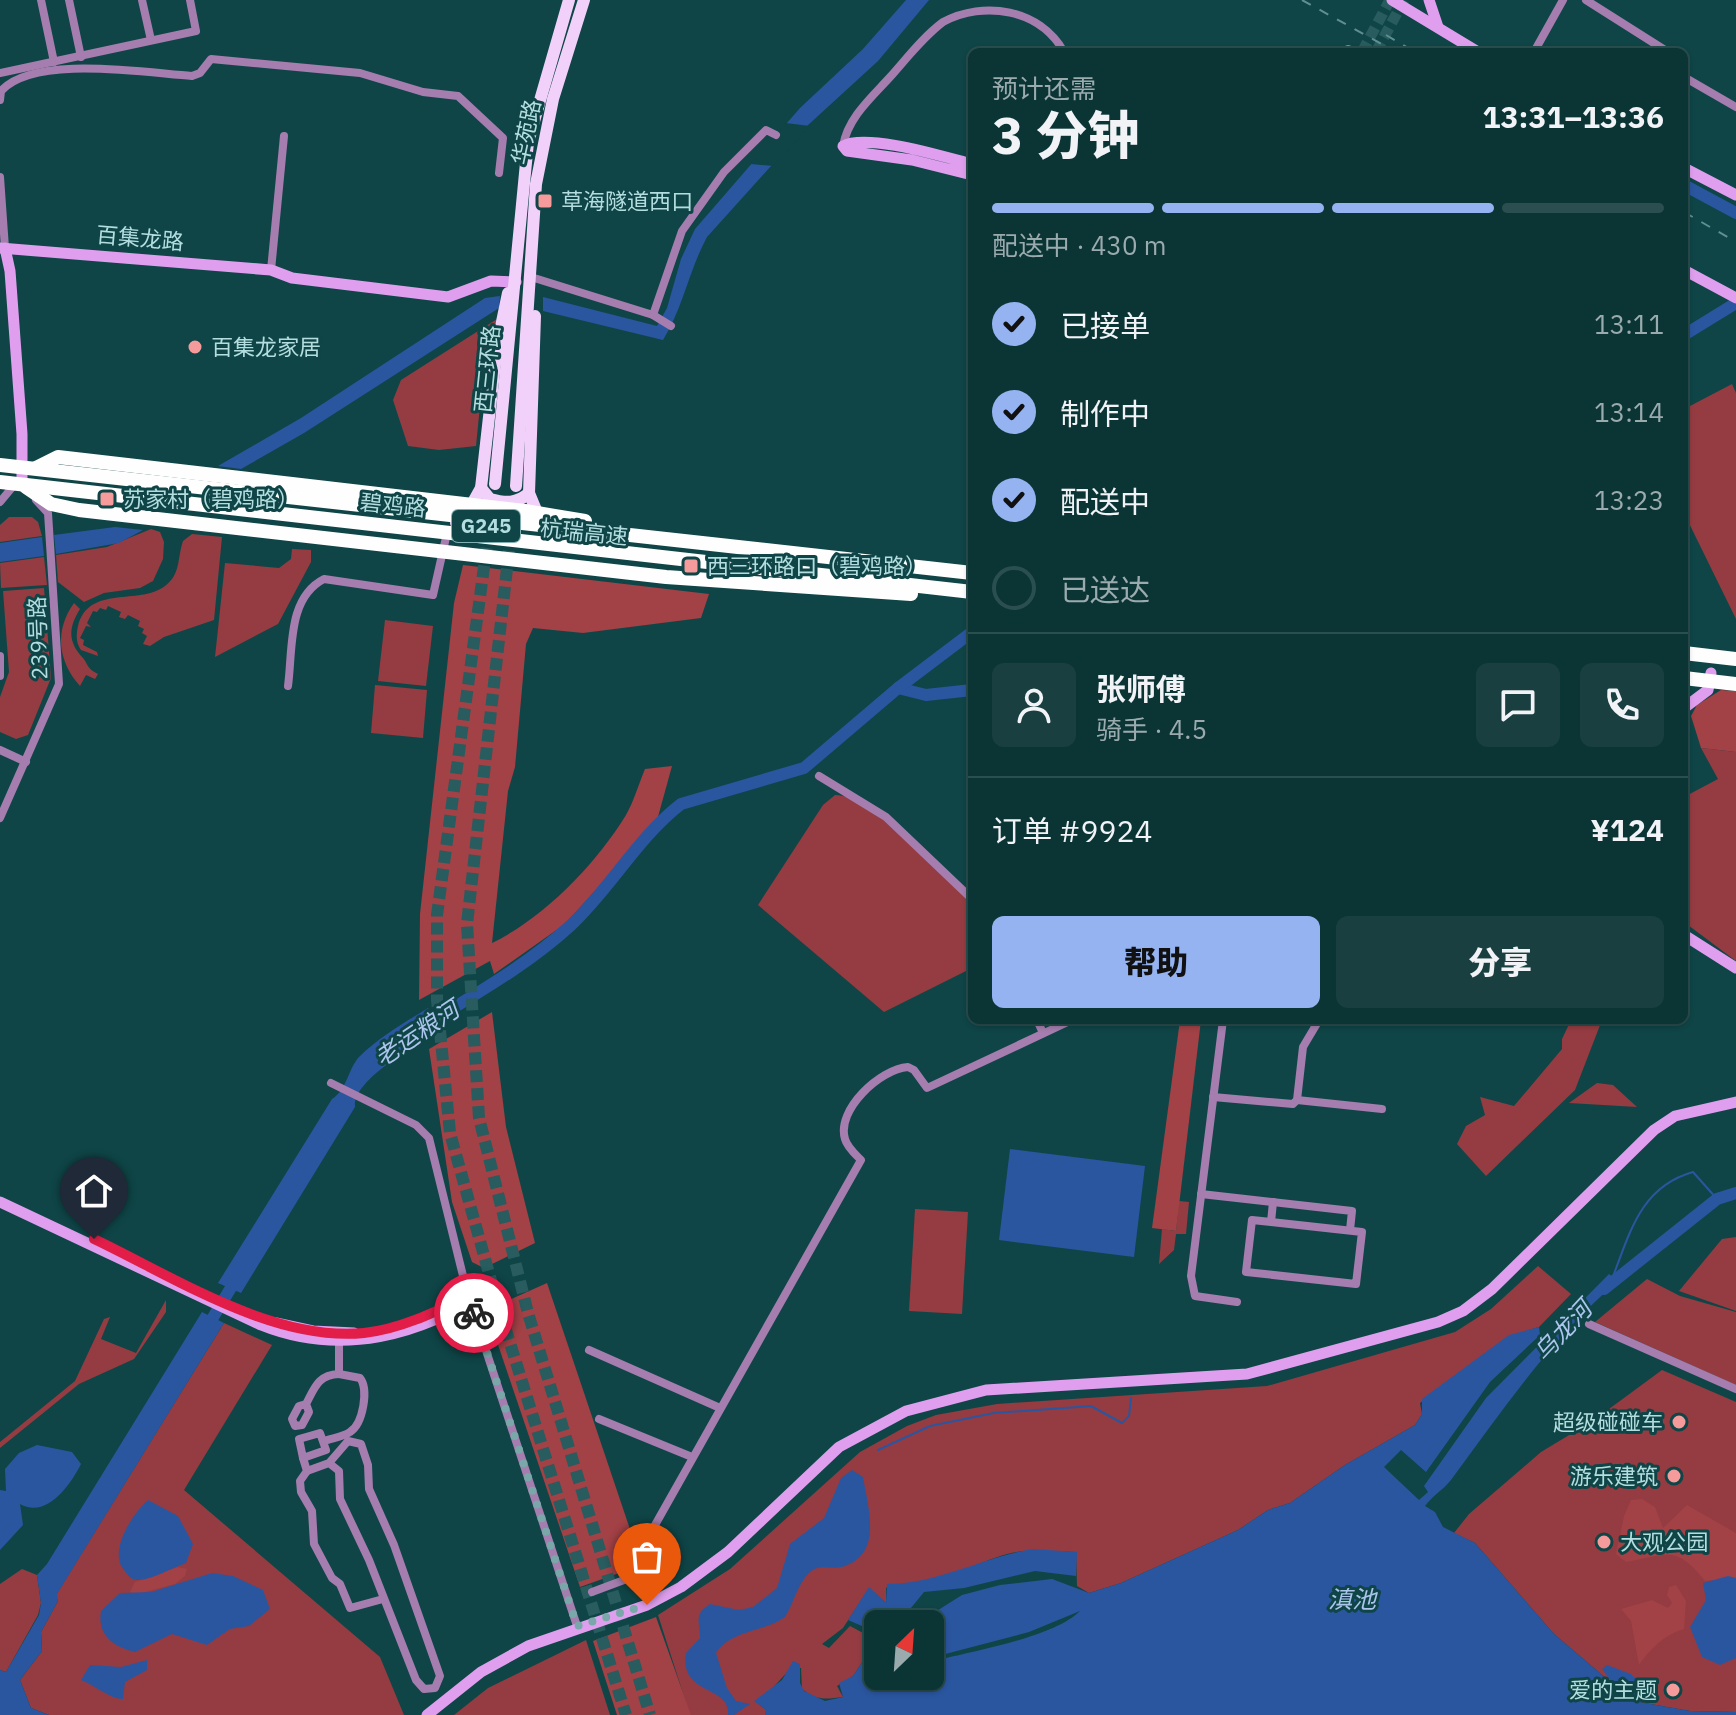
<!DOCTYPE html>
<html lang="zh">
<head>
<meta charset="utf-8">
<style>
	body { margin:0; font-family:"IBM Plex Sans","Noto Sans SC",sans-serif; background:#193f41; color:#f1f3f6; height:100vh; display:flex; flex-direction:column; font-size:30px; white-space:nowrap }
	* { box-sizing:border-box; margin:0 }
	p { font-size:26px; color:#9aaaad }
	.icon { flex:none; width:44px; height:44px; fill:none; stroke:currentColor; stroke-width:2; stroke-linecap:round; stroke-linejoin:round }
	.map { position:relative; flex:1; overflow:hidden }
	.panel { position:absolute; left:968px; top:48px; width:720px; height:976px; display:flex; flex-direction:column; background:#0b3435; border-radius:12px; box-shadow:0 2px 6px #0004,0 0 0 2px #2b4f50 }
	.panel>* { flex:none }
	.needle { width:52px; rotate:25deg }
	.tools { position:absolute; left:864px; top:1610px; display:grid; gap:16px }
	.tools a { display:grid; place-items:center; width:80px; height:80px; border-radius:12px; background:#0b3435; box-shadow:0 2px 6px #0004,0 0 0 2px #2b4f50; font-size:40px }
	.pin { position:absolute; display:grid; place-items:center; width:68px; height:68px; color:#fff; margin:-82px -34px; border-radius:50% 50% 50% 0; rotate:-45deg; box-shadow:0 0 8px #0007 }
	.pin .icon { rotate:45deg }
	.courier { position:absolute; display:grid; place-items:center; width:80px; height:80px; margin:-40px; border:6px solid #e11d48; border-radius:50%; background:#fff; color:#222; box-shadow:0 2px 10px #0007 }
	.head em { font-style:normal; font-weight:800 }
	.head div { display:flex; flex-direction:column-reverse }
	.head { display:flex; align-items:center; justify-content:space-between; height:136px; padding:0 24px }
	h1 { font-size:52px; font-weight:800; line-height:60px }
	.bar { display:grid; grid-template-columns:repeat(4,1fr); gap:12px 8px; align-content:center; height:96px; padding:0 24px }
	.bar i { height:10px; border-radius:6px; background:#2b4f50 }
	.bar .on { background:#95b2f1 }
	.bar p { grid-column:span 4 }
	.line { display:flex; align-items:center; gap:20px; padding:0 24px; border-top:2px solid #2b4f50 }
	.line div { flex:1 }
	.round { display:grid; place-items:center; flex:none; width:84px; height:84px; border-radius:12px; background:#193f41 }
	ol { padding:0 24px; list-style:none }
	li { display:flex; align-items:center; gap:24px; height:88px }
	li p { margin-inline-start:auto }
	li .icon { padding:8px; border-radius:50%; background:#95b2f1; color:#111; stroke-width:4 }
	li:last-child { color:#9aaaad }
	li i { width:44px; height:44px; border:4px solid #2b4f50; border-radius:50% }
	.button { display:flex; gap:16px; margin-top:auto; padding:16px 24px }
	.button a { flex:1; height:92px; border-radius:12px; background:#95b2f1; color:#111; font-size:32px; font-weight:800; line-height:92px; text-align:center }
	.button a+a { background:#193f41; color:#f1f3f6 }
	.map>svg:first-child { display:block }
	.green { fill:#943c41 }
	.forest { fill:#a24146 }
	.water { fill:#2a56a0 }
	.pier { fill:#0f4547 }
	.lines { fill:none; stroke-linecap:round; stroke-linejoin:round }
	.stream { stroke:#2a56a0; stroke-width:2 }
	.river { stroke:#2a56a0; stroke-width:12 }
	.secondary-tunnel { stroke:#285c5e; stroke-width:11; stroke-dasharray:11 5.5; stroke-linecap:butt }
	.primary-tunnel { stroke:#285c5e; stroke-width:12; stroke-dasharray:12 6; stroke-linecap:butt }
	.street { stroke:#a57dae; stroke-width:8 }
	.secondary { stroke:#df9fee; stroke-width:11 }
	.primary { stroke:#f1d1f9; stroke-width:12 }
	.highway { stroke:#fefefe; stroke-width:14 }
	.rail { stroke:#5f8f91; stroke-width:2; stroke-dasharray:10 10; stroke-linecap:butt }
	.done { stroke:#7aa8aa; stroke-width:8; stroke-dasharray:0 14.4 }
	.route { stroke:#e11d48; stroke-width:10 }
	.poi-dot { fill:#f59b9b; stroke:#0f4547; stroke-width:3 }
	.labels { text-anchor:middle; stroke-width:6; stroke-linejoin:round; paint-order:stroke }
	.shield { fill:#0f4547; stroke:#82afb1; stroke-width:2 }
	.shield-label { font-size:20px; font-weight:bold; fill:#b3dddf }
	.street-label { font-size:22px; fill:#b3dddf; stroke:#0f4547 }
	.poi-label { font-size:22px; fill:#b3dddf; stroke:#0f4547; text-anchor:start }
	.water-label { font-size:24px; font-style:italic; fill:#acc5ed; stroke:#0f4547 }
</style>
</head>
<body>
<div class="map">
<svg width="1736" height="1715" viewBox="0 0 1736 1715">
	<rect width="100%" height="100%" fill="#0f4547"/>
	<g class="green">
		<path d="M497,319L486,345L476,446L439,450L408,446L393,400L401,380Z"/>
		<path d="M1732,384L1736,393V619L1684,513V403L1690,406Z"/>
		<path d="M9,517H32L38,522L42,536L0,542V525Z"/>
		<path d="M151,529L160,532L164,542L163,559L153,581L140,588L104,593L84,602L58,582L56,555L107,547Z"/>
		<path d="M192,534L222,537L214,620L164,637L150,646L143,644L147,636L142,633L144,629L138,626L140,621L128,615L125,619L119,617L121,612L108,606L106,610L100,608L97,612L93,611L87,623L91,627L86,626L80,638L84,640L83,645L97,652L98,656L81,650C76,643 76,635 78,626C89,584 139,606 165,586C181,574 177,559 183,541Z"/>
		<path d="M292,549L311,550V562L278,624L215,657L225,563L279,568L291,559Z"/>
		<path d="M44,557L47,585L1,588L0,563Z"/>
		<path d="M44,588L51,678L28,735L16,739L0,732V697L9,672L3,591Z"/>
		<path d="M74,603L80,609C68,628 68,642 83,658C88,664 87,669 98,674L95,679L86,675L80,686C58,661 54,631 74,603Z"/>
		<path d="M385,620L433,626L426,686L378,681Z"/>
		<path d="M375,685L427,690L423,738L371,733Z"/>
		<path d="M1701,748L1736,752V961L1684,922V797L1718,779Z"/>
		<path d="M835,795C875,795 942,873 972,902V968L884,1012L758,905L823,805Z"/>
		<path d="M1571,1020H1602L1575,1090L1486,1176L1457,1144L1466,1126L1485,1115L1480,1097L1514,1106L1562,1049V1039Z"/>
		<path d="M1597,1083L1613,1085L1637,1107L1569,1103Z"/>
		<path d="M1179,1201L1189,1202L1186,1234H1176L1174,1250L1159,1264L1162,1229L1176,1231Z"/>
		<path d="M915,1209L968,1212L962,1314L909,1311Z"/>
		<path d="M1736,1237V1311L1679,1291L1722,1239Z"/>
		<path d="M1538,1266L1571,1294L1539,1327L1509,1336L1420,1403L1422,1414L1415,1425L1345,1465L1290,1503L1268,1510L1238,1530L1121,1583L1089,1593L1077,1586L1076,1552C1055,1552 1028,1548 1007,1554C977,1562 921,1592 892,1584L886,1588V1603L869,1588L843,1628L822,1644L829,1648L850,1626L867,1635L878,1633V1648L869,1652L853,1676L837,1686L843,1697C826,1699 817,1701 802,1689L801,1668H791L768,1693L755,1701L765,1709V1715H690L658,1615L730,1569L860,1452L907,1426L936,1415L997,1404L1267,1386L1455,1332L1491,1309Z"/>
		<path d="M1647,1279L1680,1296L1736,1312V1385L1595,1322Z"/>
		<path d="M166,1300V1312L134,1359L79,1384L0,1448V1442L75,1381L104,1319L110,1317L101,1339L136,1353Z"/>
		<path d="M224,1323L272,1345L184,1490L380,1657L404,1715H49L31,1708L20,1680L42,1651L41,1632L58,1601L56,1595Z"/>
		<path d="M1662,1370L1736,1402V1712L1690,1711L1622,1699L1608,1680L1554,1634L1475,1543L1454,1533L1469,1514L1541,1452L1594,1420Z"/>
		<path d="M22,1569L37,1575L41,1603L38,1615L6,1672L0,1670V1584Z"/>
		<path d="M586,1640L610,1715H454L488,1688Z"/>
	</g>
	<g class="forest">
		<path d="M463,565L709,594L701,618L583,633L533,628L526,644L515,767L508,791L492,943C545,917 595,865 626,815C634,801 639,783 645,769L672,766L656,824L565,924L494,974L490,961L419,1000L420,914L454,603Z"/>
		<path d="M1721,690L1736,691V752L1701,748L1691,716L1697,705Z"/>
		<path d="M492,1012L506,1127L535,1243L484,1268L472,1262L452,1202L429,1049Z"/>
		<path d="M1180,1020H1201L1176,1231L1152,1228Z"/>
		<path d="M547,1283L636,1547L622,1572L580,1587L491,1324L500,1304Z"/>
		<path d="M1642,1499L1655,1507L1663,1528L1687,1505L1736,1533V1578L1705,1581C1675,1544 1668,1555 1626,1562L1616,1554L1624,1516L1631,1500Z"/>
		<path d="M177,1567L187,1569L185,1576L175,1584L134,1595L130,1592L135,1582Z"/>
		<path d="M1676,1585L1686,1601L1684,1629C1664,1635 1650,1649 1639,1665L1631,1621L1621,1609L1652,1600L1668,1608L1672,1603L1667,1595L1669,1587Z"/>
		<path d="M656,1617L691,1715H617L593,1641Z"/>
	</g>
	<g class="water">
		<path d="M906,0H929L878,61L807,126L707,237C689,270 683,308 663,340L543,311V297L657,326L667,308L681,259L695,229L800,108L863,49Z"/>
		<path d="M500,296L499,308L304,433L241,469L218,466L301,418L485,298Z"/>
		<path d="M115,527L143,530L119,543L56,554L54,535Z"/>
		<path d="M42,537L44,556L0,562V543Z"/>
		<path d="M428,1008L435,1032C413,1047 352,1081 355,1107L241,1293L218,1283L332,1099C347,1090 348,1069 359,1057C379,1037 404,1023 428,1008Z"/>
		<path d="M1010,1149L1145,1166L1134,1257L999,1240Z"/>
		<path d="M1609,1274L1618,1281C1552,1337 1502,1411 1451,1480C1443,1490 1432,1496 1425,1506L1435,1512L1443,1527L1475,1543L1554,1634L1608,1680L1622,1699L1690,1711L1736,1712V1715H765V1709L754,1701L782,1680L793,1661L800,1664V1683L804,1691L825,1701L843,1697L839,1683L853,1676L869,1652L878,1648V1676H930V1662C968,1652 1053,1638 1080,1611L1029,1632L930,1658V1624L898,1622L912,1617L924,1619L962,1595L1000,1585L1052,1579L1089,1593L1121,1583L1238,1530L1268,1510L1290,1503L1345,1465L1415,1425L1422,1414V1399L1509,1335L1539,1327L1540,1335L1490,1382L1426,1472L1401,1450L1384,1467L1419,1500L1428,1492L1424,1486L1486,1398Z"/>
		<path d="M202,1312L224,1323L57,1594L58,1601L41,1632L42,1651L20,1680L31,1708L49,1715H0V1670L6,1672L39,1615L41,1603L37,1575L47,1564Z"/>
		<path d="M37,1445L72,1452L81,1464C70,1486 46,1519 20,1504L23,1525L0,1550V1490L6,1491L5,1469L19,1453Z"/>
		<path d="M852,1470L863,1477C868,1507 883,1553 845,1566C832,1571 821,1562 809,1573C797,1585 794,1603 785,1617C765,1632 731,1630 716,1653L727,1688L736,1701L750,1704L734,1715H728C731,1685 679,1696 686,1653L700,1638C700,1621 693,1615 710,1604L739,1610L753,1607L777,1588L790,1544L824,1518L841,1478Z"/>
		<path d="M148,1500L178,1516L193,1544L186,1563C172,1568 153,1579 139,1580C130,1580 129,1576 124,1570C108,1552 132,1514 148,1500Z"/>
		<path d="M1033,1549L1077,1552L1076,1576L1035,1571L964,1588L924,1592L906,1614L869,1629L848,1620L869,1587L886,1603L887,1584C937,1584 983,1557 1033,1549Z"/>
		<path d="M212,1573L233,1576L263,1590L270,1609L249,1626L230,1629L207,1645L172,1634L135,1652C113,1647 97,1635 101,1611L120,1593L151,1592Z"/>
		<path d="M1728,1576L1736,1578V1658L1720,1665L1702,1657L1690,1627L1706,1600L1703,1583Z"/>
		<path d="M147,1660V1670L125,1682L123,1699C110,1699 96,1686 81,1680L90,1665L121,1667Z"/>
		<path d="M1607,1665L1631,1674L1647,1690L1642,1700L1622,1695L1602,1669Z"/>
	</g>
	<path class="pier" d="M786,123L810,126L774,166L751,164Z"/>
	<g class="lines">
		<g class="stream">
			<path d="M1612,1279C1630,1233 1640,1187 1693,1172L1717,1199"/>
			<path d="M878,1450L930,1426L994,1413L1091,1406L1122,1423L1129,1416L1131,1398"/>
		</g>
		<g class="river">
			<path d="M1684,185L1736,213"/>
			<path d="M1684,335L1736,303"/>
			<path d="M898,688L926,695L972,690"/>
			<path d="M419,1029C470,997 525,967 570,926C610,889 638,837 681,804L804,768L898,688L972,632"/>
			<path d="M1604,1289L1717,1199L1736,1193"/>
			<path d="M206,1329L238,1276"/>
		</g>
		<g class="secondary-tunnel">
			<path d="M1362,52L1390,0"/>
			<path d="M1376,52L1404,0"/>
		</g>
		<g class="primary-tunnel">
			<path d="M489,530L437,915V1000L450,1133L495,1295L626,1715"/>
			<path d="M511,533L467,924L479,1118L528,1313L650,1715"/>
		</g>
		<g class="street">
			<path d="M41,0L54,62"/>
			<path d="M69,0L81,57"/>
			<path d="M142,0L151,40"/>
			<path d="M1586,0L1668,52"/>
			<path d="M1343,52L1348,49L1355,52"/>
			<path d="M1534,52L1563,0"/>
			<path d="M0,73L196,31L190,0"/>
			<path d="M1684,77L1736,107"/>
			<path d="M0,100L1,91C34,54 146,73 192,76L200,73L211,59L360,73L423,92L458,96L503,138L499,173"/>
			<path d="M843,146C848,117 872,97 891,76C907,58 923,37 943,22C984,0 1040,9 1064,52"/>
			<path d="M0,177L5,248"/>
			<path d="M271,270L284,136"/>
			<path d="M531,277L653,315L682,231L724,172L766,130L776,135"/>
			<path d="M653,315L671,326"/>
			<path d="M0,502L15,484"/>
			<path d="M0,656V676"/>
			<path d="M288,686C293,649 287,598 324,579L433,595L447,533"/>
			<path d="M0,750L26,762"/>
			<path d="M819,776L886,817L972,899"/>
			<path d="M0,818L59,684L48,513L36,500"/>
			<path d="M1037,1020L1043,1033"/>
			<path d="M1223,1020L1191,1276L1195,1296L1237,1302"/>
			<path d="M331,1083L416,1125L429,1138L468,1296L577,1626"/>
			<path d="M1213,1097L1293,1104L1297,1100L1303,1047L1319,1020"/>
			<path d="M1297,1100L1382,1109"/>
			<path d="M1201,1194L1352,1211L1350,1230"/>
			<path d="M1271,1222L1362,1232L1356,1284L1246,1272L1252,1220L1271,1222L1273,1202"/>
			<path d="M1589,1324L1736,1389"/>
			<path d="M589,1350L720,1408"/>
			<path d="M306,1404L309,1412L302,1425L295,1426L292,1419L299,1406L306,1404C315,1387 318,1375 339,1374V1334"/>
			<path d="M599,1419L692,1457"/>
			<path d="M320,1433L326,1450L303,1458L299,1439Z"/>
			<path d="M324,1441C332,1438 343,1437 350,1432C363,1424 369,1389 360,1378L339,1374"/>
			<path d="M303,1458L307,1471L300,1481L301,1492L312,1511L314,1544L332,1578L340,1584L350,1608L383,1599"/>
			<path d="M307,1471L329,1463L348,1441L361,1444L368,1465L369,1489L394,1545L440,1676L435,1688L424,1689L416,1680L369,1560L340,1499L339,1471L329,1463"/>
			<path d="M592,1592L624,1580L861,1160C855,1154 847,1147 845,1139C836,1110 880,1069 908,1067L914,1070L927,1088L1072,1020"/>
		</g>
		<g class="secondary">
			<path d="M1392,0L1478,52"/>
			<path d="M1429,0L1438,27"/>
			<path d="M972,164C944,157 867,133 843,146L847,151L912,160L972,175"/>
			<path d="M1684,168L1736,195"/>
			<path d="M0,248L271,270L292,278L448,297L491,281L516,282"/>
			<path d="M5,248L10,271L22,434V485"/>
			<path d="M1684,270L1736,298"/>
			<path d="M1684,708L1708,690L1711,673"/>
			<path d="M1684,935L1736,968"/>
			<path d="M0,1202L261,1325C341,1357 421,1336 490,1289"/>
			<path d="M276,1323L313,1331L354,1333"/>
			<path d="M427,1715L481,1672L528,1646L647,1605L681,1587L728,1552L839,1447L906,1411L986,1390L1247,1374L1438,1322L1463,1311L1492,1289L1654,1130L1675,1116L1736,1102"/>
		</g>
		<g class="primary">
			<path d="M535,316L529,493L536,510L555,534"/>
			<path d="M495,484L528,142L569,0"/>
			<path d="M516,486L536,184L553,99L584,0"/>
			<path d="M481,488L490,499C505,503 517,504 529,493"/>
			<path d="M487,514L499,539L518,515"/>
			<path d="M456,523L467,513L481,488L497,346L508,293"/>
		</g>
		<g class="highway">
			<path d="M0,465L972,573"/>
			<path d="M36,468L58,457L525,511L585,521"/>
			<path d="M0,482L972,592"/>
			<path d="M26,487L51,504L79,510L666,577L911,594"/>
			<path d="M1684,653L1736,659"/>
			<path d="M1684,678L1736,684"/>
		</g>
		<g class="rail">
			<path d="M1302,0L1396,52"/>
			<path d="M1386,35L1415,52"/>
			<path d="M1684,212L1736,242"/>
		</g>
	</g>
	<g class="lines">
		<path class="done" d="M474,1313L577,1626L647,1605"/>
		<path class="route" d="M94,1239C174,1277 273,1342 364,1333C401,1329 435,1312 468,1296L474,1313"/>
	</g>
	<g class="poi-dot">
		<rect x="537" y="193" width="16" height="16" rx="4"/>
		<circle cx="195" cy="347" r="8"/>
		<rect x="99" y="491" width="16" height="16" rx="4"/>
		<rect x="683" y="558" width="16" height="16" rx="4"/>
		<circle cx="1679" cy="1422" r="8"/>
		<circle cx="1674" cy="1476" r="8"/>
		<circle cx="1604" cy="1542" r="8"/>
		<circle cx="1673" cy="1690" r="8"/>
	</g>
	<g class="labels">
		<rect class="shield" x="452" y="510" width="68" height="32" rx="6"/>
		<g class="shield-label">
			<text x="486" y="533">G245</text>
		</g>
		<g class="street-label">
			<text transform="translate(526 132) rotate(-78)" y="8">华苑路</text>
			<text transform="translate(140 238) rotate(5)" y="8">百集龙路</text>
			<text transform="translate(487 369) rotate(-84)" y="8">西三环路</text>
			<text transform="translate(393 505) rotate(6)" y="8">碧鸡路</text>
			<text transform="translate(584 532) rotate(6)" y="8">杭瑞高速</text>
			<text transform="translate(38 638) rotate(-92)" y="8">239号路</text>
		</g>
		<g class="poi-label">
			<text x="561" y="209">草海隧道西口</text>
			<text x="211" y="355">百集龙家居</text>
			<text x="123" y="507">苏家村（碧鸡路）</text>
			<text x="707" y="574">西三环路口（碧鸡路）</text>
			<text x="1663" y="1430" text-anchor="end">超级碰碰车</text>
			<text x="1658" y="1484" text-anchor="end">游乐建筑</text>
			<text x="1620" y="1550">大观公园</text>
			<text x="1657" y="1698" text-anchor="end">爱的主题</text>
		</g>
		<g class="water-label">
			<text transform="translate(417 1034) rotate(-34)" y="8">老运粮河</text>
			<text transform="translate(1563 1331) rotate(-47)" y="8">乌龙河</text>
			<text x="1352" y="1608">滇池</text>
		</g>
	</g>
</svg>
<div class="tools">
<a><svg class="needle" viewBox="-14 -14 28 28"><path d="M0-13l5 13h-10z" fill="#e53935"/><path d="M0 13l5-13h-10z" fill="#9aaaad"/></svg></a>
</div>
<div class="pin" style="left:647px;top:1605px;background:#ea580c"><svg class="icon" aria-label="bag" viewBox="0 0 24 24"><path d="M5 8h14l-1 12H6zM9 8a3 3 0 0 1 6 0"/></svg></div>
<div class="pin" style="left:94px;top:1239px;background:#1f2937"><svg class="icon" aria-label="home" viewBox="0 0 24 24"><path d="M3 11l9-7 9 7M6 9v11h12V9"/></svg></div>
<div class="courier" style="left:474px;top:1313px"><svg class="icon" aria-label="bike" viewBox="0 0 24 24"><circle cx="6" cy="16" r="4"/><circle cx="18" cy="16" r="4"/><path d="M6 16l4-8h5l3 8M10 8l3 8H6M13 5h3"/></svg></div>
<section class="panel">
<div class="head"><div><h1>3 分钟</h1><p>预计还需</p></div><em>13:31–13:36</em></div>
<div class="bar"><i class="on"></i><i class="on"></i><i class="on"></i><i></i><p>配送中 · 430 m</p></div>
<ol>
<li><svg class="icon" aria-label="check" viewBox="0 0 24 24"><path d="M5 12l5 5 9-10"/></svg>已接单<p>13:11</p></li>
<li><svg class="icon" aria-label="check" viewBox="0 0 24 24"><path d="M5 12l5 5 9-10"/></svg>制作中<p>13:14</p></li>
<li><svg class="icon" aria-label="check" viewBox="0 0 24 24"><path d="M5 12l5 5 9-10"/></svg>配送中<p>13:23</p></li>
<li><i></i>已送达</li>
</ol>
<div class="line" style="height:144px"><a class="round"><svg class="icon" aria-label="person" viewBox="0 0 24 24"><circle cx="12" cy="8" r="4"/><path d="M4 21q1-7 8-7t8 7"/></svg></a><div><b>张师傅</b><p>骑手 · 4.5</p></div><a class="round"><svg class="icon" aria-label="chat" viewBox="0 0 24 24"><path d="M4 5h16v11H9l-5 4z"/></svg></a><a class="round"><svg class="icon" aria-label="phone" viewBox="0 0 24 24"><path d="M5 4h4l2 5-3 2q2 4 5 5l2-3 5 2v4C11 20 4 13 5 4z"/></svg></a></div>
<div class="line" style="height:104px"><div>订单 #9924</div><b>¥124</b></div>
<div class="button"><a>帮助</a><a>分享</a></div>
</section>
</div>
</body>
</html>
